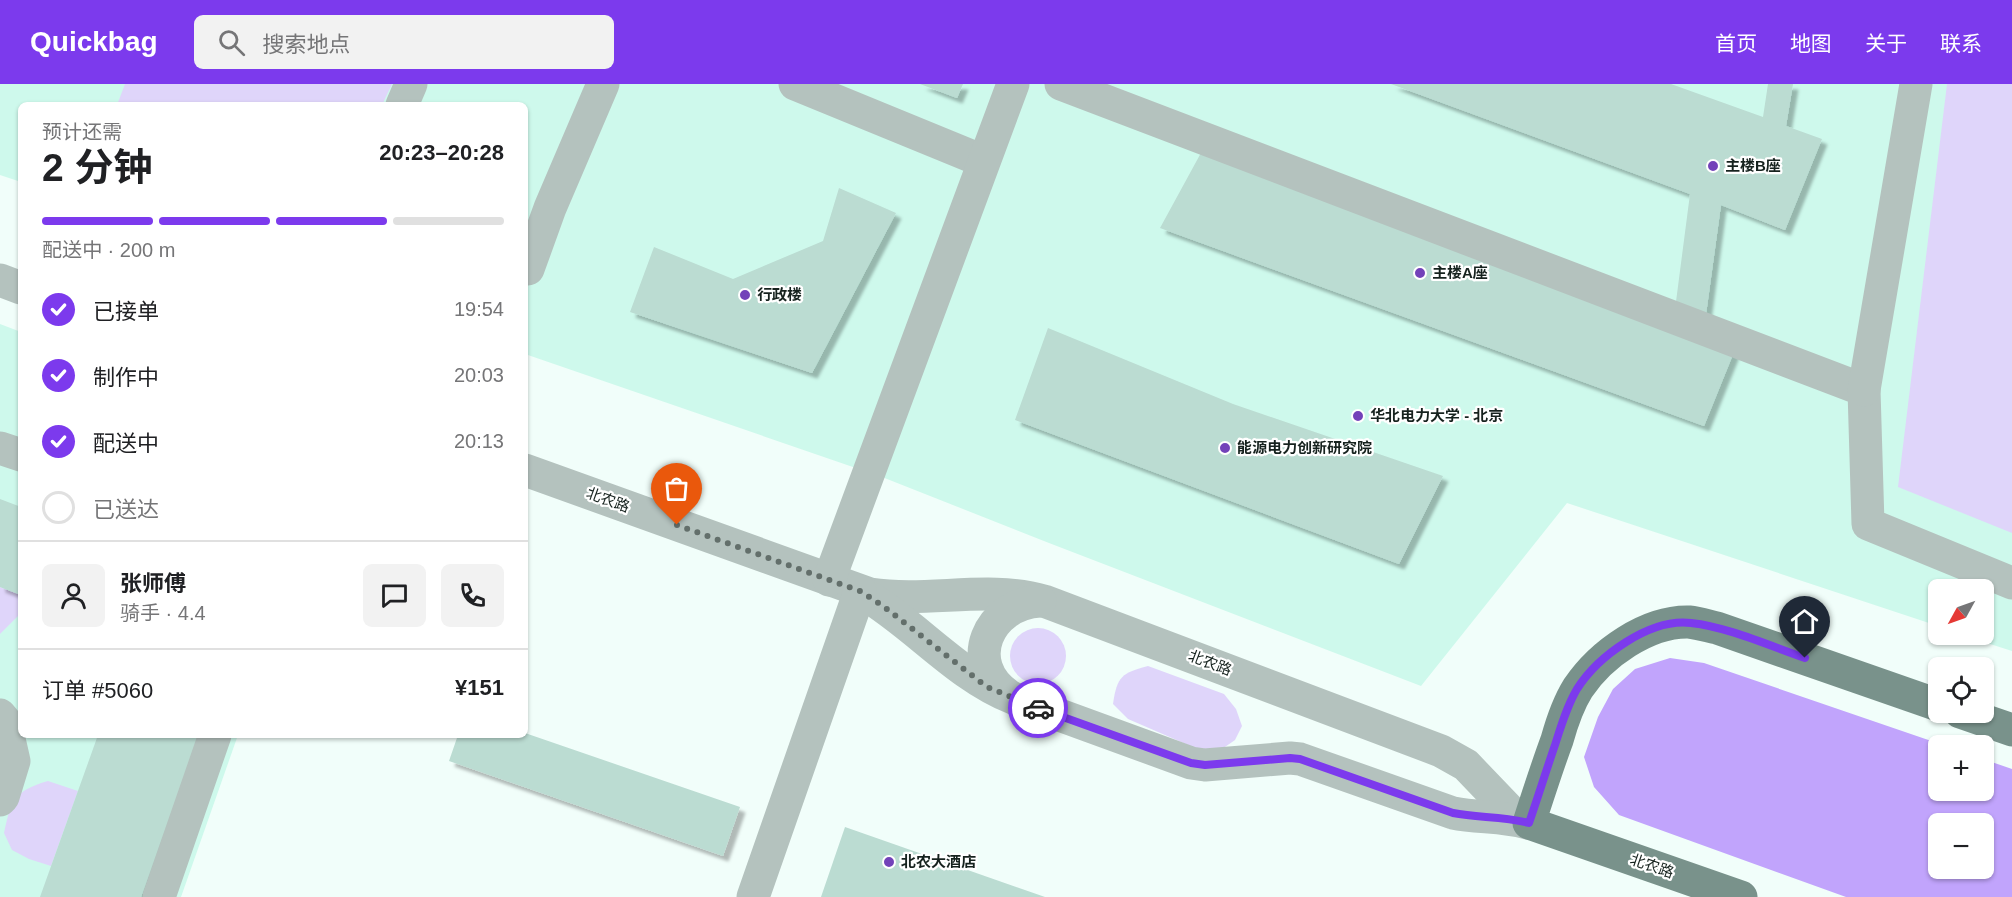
<!DOCTYPE html>
<html lang="zh">
<head>
<meta charset="utf-8">
<style>
	body { margin:0; font-family:Arial,"Noto Sans SC",sans-serif; background:#f2f2f2; color:#202124; height:100vh; display:flex; flex-direction:column; font-size:22px; white-space:nowrap }
	* { box-sizing:border-box; margin:0 }
	p { font-size:20px; color:#757577 }
	.icon { flex:none; width:33px; height:33px; fill:none; stroke:currentColor; stroke-width:2; stroke-linecap:round; stroke-linejoin:round }
	.map { position:relative; flex:1; overflow:hidden }
	.sheet { position:absolute; left:18px; top:18px; width:510px; height:636px; display:flex; flex-direction:column; background:#fff; border-radius:9px; box-shadow:0 2px 4px #0004 }
	.sheet>* { flex:none }
	.needle { width:39px; rotate:230deg }
	.fabs { position:absolute; left:1928px; top:495px; display:grid; gap:12px }
	.fabs a { display:grid; place-items:center; width:66px; height:66px; border-radius:9px; background:#fff; box-shadow:0 2px 4px #0004; font-size:30px }
	.pin { position:absolute; display:grid; place-items:center; width:51px; height:51px; color:#fff; margin:-62px -26px; border-radius:50% 50% 50% 0; rotate:-45deg; box-shadow:0 0 6px #0007 }
	.pin .icon { rotate:45deg }
	.courier { position:absolute; display:grid; place-items:center; width:60px; height:60px; margin:-30px; border:4px solid #7c3aed; border-radius:50%; background:#fff; color:#222; box-shadow:0 2px 8px #0007 }
	.overview em { font-style:normal; font-weight:700 }
	.overview div { display:flex; flex-direction:column-reverse }
	.overview { display:flex; align-items:center; justify-content:space-between; height:102px; padding:0 24px }
	h1 { font-size:39px; font-weight:700; line-height:45px }
	.bar { display:grid; grid-template-columns:repeat(4,1fr); gap:9px 6px; align-content:center; height:72px; padding:0 24px }
	.bar i { height:8px; border-radius:4px; background:#e0e0e0 }
	.bar .current { background:#7c3aed }
	.bar p { grid-column:span 4 }
	.line { display:flex; align-items:center; gap:15px; padding:0 24px; border-top:2px solid #e0e0e0 }
	.line div { flex:1 }
	.round { display:grid; place-items:center; flex:none; width:63px; height:63px; border-radius:9px; background:#f2f2f2 }
	ol { padding:0 24px; list-style:none }
	li { display:flex; align-items:center; gap:18px; height:66px }
	li p { margin-inline-start:auto }
	li .icon { padding:6px; border-radius:50%; background:#7c3aed; color:#fff; stroke-width:4 }
	li:last-child { color:#757577 }
	li i { width:33px; height:33px; border:3px solid #e0e0e0; border-radius:50% }
	header { display:flex; align-items:center; gap:36px; box-sizing:border-box; height:84px; padding:0 30px; background:#7c3aed; color:#fff }
	header strong { font-size:28px }
	nav { display:flex; gap:33px; margin-inline-start:auto; font-size:21px }
	.search { width:420px; height:54px; background:#f2f2f2; display:flex; align-items:center; gap:15px; box-sizing:border-box; padding:0 21px; border-radius:9px; color:#757577; font-size:22px }
	.map>svg:first-child { display:block }
	.built { fill:#cef9ec }
	.green { fill:#dfd5fa }
	.forest { fill:#c1a4fc; fill-rule:evenodd }
	.building { fill:#bbdcd2; filter:url(#shadow) }
	.lines { fill:none; stroke-linecap:round; stroke-linejoin:round }
	.minor { stroke:#b4c2be; stroke-width:33 }
	.major { stroke:#79928b; stroke-width:33 }
	.done { stroke:#636f6b; stroke-width:6; stroke-dasharray:0 10.8 }
	.route { stroke:#7c3aed; stroke-width:8 }
	.poi-dot { fill:#7342b9; stroke:#fff; stroke-width:2 }
	.labels { text-anchor:middle; stroke-width:4.5; stroke-linejoin:round; paint-order:stroke }
	.poi-label { font-size:15px; font-weight:bold; fill:#16221e; stroke:#fff; text-anchor:start }
	.street-label { font-size:15px; fill:#16221e; stroke:#fff }
</style>
</head>
<body>
<header>
<strong>Quickbag</strong>
<div class="search"><svg class="icon" aria-label="search" viewBox="0 0 24 24"><circle cx="10" cy="10" r="6"/><path d="M15 15l6 6"/></svg>搜索地点</div>
<nav><a>首页</a><a>地图</a><a>关于</a><a>联系</a></nav>
</header>
<div class="map">
<svg width="2012" height="813" viewBox="0 0 2012 813">
	<defs>
		<filter id="shadow"><feDropShadow dx="5.5" dy="5.5" stdDeviation="1.5" flood-color="#0004"/></filter>
	</defs>
	<rect width="100%" height="100%" fill="#f1fefa"/>
	<g class="built">
		<path d="M0,0H2012V567L1962,551L1983,550V506H1938V542L1567,419L1421,602L1049,459L882,393L525,270V21H21V98L0,91Z"/>
		<path d="M0,240L21,248V651H238L181,813H0Z"/>
	</g>
	<g class="green">
		<path d="M125,0H392L382,21H117Z"/>
		<path d="M1947,0H2012V449L1898,403Z"/>
		<path d="M0,503L21,511V529L0,550Z"/>
		<circle cx="1038" cy="572" r="28"/>
		<path d="M1148,582L1224,610L1236,625L1242,642L1235,656L1222,665L1202,667L1128,635L1113,620C1117,592 1122,589 1148,582Z"/>
		<path d="M48,697L78,707L51,782L29,775L12,766L4,749C11,716 14,707 48,697Z"/>
	</g>
	<path class="forest" d="M1670,574L1704,579L1943,661L1938,662V706H1983V675L2012,685V813H1846L1619,731L1594,703L1584,673L1598,633L1613,605L1635,585ZM1938,740H1983V784H1938Z"/>
	<g class="building">
		<path d="M920,0H963L957,14Z"/>
		<path d="M1391,0H1671L1763,33L1768,0H1793L1786,42L1822,55L1785,146L1721,121L1704,245L1738,258L1704,342L1160,144L1208,56L1674,233L1690,110Z"/>
		<path d="M839,104L896,129L812,289L630,228L654,163L733,195L823,157Z"/>
		<path d="M1048,244L1233,320L1443,392L1399,480L1015,336Z"/>
		<path d="M0,415L21,423V511L0,503Z"/>
		<path d="M525,649L740,723L723,772L449,677L458,651H525Z"/>
		<path d="M98,651H199L141,813H40Z"/>
		<path d="M845,743L1045,813H821Z"/>
	</g>
	<g class="lines">
		<g class="minor">
			<path d="M795,0L983,77"/>
			<path d="M1061,0L1864,306L1868,440L2012,499"/>
			<path d="M402,21L411,0"/>
			<path d="M525,184L528,185L550,124L603,0"/>
			<path d="M0,196L21,204"/>
			<path d="M1864,306L1916,0"/>
			<path d="M0,364L21,371"/>
			<path d="M525,386L870,510C928,519 988,501 1044,517L1441,667L1466,681L1511,728L1529,739"/>
			<path d="M829,496L1013,0"/>
			<path d="M864,510C916,541 956,591 1013,614L1191,679L1205,681L1290,674L1300,675L1453,729C1478,734 1503,732 1527,739"/>
			<path d="M1008,611C962,579 988,520 1040,517"/>
			<path d="M0,631L5,637L14,677L3,713L0,716"/>
			<path d="M159,813L215,651"/>
			<path d="M753,813L860,507"/>
		</g>
		<g class="major">
			<path d="M1960,628L2012,646"/>
			<path d="M1741,813L1529,739C1538,711 1547,683 1557,656C1562,638 1568,620 1578,604C1601,570 1647,537 1689,538C1698,539 1708,542 1717,544L1938,621"/>
		</g>
	</g>
	<g class="lines">
		<path class="done" d="M677,441L860,507L883,522L987,603L1038,624"/>
		<path class="route" d="M1038,624L1191,679L1205,681L1290,674L1300,675L1453,729C1478,734 1503,732 1529,739C1538,713 1546,687 1555,661C1561,642 1567,622 1577,605C1598,572 1650,534 1691,539C1728,543 1770,562 1805,574"/>
	</g>
	<g class="poi-dot">
		<circle cx="1713" cy="82" r="6"/>
		<circle cx="1420" cy="189" r="6"/>
		<circle cx="745" cy="211" r="6"/>
		<circle cx="1358" cy="332" r="6"/>
		<circle cx="1225" cy="364" r="6"/>
		<circle cx="889" cy="778" r="6"/>
	</g>
	<g class="labels">
		<g class="poi-label">
			<text x="1725" y="87">主楼B座</text>
			<text x="1432" y="194">主楼A座</text>
			<text x="757" y="216">行政楼</text>
			<text x="1370" y="337">华北电力大学 - 北京</text>
			<text x="1237" y="369">能源电力创新研究院</text>
			<text x="901" y="783">北农大酒店</text>
		</g>
		<g class="street-label">
			<text transform="translate(608 416) rotate(20)" y="5">北农路</text>
			<text transform="translate(1210 579) rotate(21)" y="5">北农路</text>
			<text transform="translate(1652 782) rotate(19)" y="5">北农路</text>
		</g>
	</g>
</svg>
<div class="fabs">
<a><svg class="needle" viewBox="-14 -14 28 28"><path d="M0-13l5 13h-10z" fill="#e53935"/><path d="M0 13l5-13h-10z" fill="#757577"/></svg></a>
<a><svg class="icon" aria-label="locate" viewBox="0 0 24 24"><circle cx="12" cy="12" r="6"/><path d="M12 2v4M12 18v4M2 12h4M18 12h4"/></svg></a>
<a>+</a>
<a>−</a>
</div>
<div class="pin" style="left:677px;top:441px;background:#ea580c"><svg class="icon" aria-label="bag" viewBox="0 0 24 24"><path d="M5 8h14l-1 12H6zM9 8a3 3 0 0 1 6 0"/></svg></div>
<div class="pin" style="left:1805px;top:574px;background:#1f2937"><svg class="icon" aria-label="home" viewBox="0 0 24 24"><path d="M3 11l9-7 9 7M6 9v11h12V9"/></svg></div>
<div class="courier" style="left:1038px;top:624px"><svg class="icon" aria-label="car" viewBox="0 0 24 24"><path d="M5 17H2v-5l4-1 3-4h7l3 4 3 1v5h-3M9 17h6M6 11h13"/><circle cx="7" cy="17" r="2"/><circle cx="17" cy="17" r="2"/></svg></div>
<section class="sheet">
<div class="overview"><div><h1>2 分钟</h1><p>预计还需</p></div><em>20:23–20:28</em></div>
<div class="bar"><i class="current"></i><i class="current"></i><i class="current"></i><i></i><p>配送中 · 200 m</p></div>
<ol>
<li><svg class="icon" aria-label="check" viewBox="0 0 24 24"><path d="M5 12l5 5 9-10"/></svg>已接单<p>19:54</p></li>
<li><svg class="icon" aria-label="check" viewBox="0 0 24 24"><path d="M5 12l5 5 9-10"/></svg>制作中<p>20:03</p></li>
<li><svg class="icon" aria-label="check" viewBox="0 0 24 24"><path d="M5 12l5 5 9-10"/></svg>配送中<p>20:13</p></li>
<li><i></i>已送达</li>
</ol>
<div class="line" style="height:108px"><a class="round"><svg class="icon" aria-label="person" viewBox="0 0 24 24"><circle cx="12" cy="8" r="4"/><path d="M4 21q1-7 8-7t8 7"/></svg></a><div><b>张师傅</b><p>骑手 · 4.4</p></div><a class="round"><svg class="icon" aria-label="chat" viewBox="0 0 24 24"><path d="M4 5h16v11H9l-5 4z"/></svg></a><a class="round"><svg class="icon" aria-label="phone" viewBox="0 0 24 24"><path d="M5 4h4l2 5-3 2q2 4 5 5l2-3 5 2v4C11 20 4 13 5 4z"/></svg></a></div>
<div class="line" style="height:78px"><div>订单 #5060</div><b>¥151</b></div>
</section>
</div>
</body>
</html>
